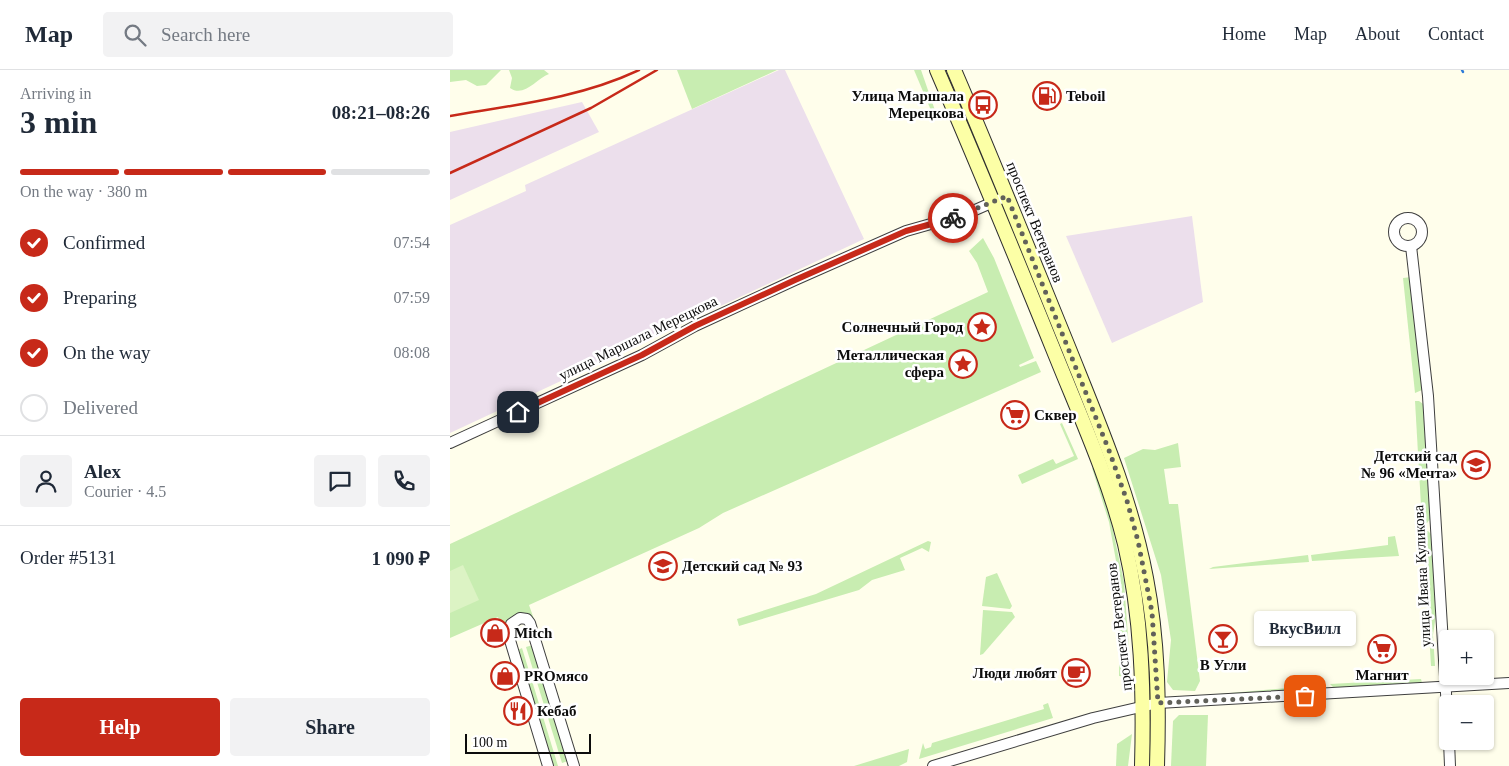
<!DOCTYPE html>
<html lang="en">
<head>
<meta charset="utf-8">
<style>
	body { margin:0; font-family:"Times New Roman",serif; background:#f2f2f3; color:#1f2937; height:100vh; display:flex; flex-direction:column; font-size:19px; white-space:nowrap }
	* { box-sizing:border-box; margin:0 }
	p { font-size:16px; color:#747a83 }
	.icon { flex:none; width:28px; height:28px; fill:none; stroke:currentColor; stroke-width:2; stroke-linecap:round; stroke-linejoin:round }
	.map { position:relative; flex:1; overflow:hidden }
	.side { display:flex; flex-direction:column; background:#fff; width:450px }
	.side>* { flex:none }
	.tools { position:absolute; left:989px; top:560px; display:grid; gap:10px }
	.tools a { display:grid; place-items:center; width:55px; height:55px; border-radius:5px; background:#fff; box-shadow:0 1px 4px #0004; font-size:25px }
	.scale { position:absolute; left:15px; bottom:12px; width:126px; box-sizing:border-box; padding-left:5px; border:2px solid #0c0c0c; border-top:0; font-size:14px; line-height:18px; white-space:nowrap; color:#0c0c0c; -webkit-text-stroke:4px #fff; paint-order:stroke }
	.pin { position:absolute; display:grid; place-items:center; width:42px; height:42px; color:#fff; margin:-21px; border-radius:10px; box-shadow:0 2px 8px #0006 }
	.courier { position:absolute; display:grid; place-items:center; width:50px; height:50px; margin:-25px; border:4px solid #c72919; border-radius:50%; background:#fff; color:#222; box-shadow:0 1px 6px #0007 }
	.bubble { position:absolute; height:35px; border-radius:5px; background:#fff; box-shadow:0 1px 4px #0004; font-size:16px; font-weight:600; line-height:35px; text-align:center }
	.headline em { font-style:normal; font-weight:600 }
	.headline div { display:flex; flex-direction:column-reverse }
	.headline { display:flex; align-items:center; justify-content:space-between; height:85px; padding:0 20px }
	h1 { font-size:32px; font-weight:600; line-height:38px }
	.bar { display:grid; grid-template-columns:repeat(4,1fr); gap:8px 5px; align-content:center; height:60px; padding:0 20px }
	.bar i { height:6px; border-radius:4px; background:#e0e1e3 }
	.bar .current { background:#c72919 }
	.bar p { grid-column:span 4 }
	.line { display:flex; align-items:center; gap:12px; padding:0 20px; border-top:1px solid #e0e1e3 }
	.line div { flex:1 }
	.round { display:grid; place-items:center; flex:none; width:52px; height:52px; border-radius:5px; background:#f2f2f3 }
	ol { padding:0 20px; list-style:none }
	li { display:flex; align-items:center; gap:15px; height:55px }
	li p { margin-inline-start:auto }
	li .icon { padding:5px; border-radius:50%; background:#c72919; color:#fff; stroke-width:4 }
	li:last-child { color:#747a83 }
	li i { width:28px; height:28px; border:2px solid #e0e1e3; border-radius:50% }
	.button { display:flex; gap:10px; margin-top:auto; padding:10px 20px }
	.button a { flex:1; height:58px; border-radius:5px; background:#c72919; color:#fff; font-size:20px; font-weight:600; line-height:58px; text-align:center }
	.button a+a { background:#f2f2f3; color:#1f2937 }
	header { display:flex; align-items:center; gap:30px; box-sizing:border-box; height:70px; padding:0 25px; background:#fff; border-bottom:1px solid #e0e1e3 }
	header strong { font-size:24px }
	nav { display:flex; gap:28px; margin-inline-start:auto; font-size:18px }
	.search { width:350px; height:45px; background:#f2f2f3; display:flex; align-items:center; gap:12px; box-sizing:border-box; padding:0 18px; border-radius:5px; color:#747a83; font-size:19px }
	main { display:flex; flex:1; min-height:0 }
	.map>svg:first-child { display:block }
	.industrial { fill:#ecdfec }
	.green { fill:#c8edb1 }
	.pitch { fill:#dcf3c4 }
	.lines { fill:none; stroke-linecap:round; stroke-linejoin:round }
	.stream { stroke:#2c7bd8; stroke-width:2.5 }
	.minor-casing { stroke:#3f3f3f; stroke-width:12 }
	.secondary-casing { stroke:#2e2e2e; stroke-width:16 }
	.minor { stroke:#fff; stroke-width:10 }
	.secondary { stroke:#fcffa6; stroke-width:14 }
	.rail { stroke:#c72919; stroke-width:2.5 }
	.done { stroke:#61615a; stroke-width:5; stroke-dasharray:0 9 }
	.route { stroke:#c72919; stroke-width:6 }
	.labels { text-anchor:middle; stroke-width:5; stroke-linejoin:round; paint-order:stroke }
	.poi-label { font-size:15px; font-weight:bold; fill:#0c0c0c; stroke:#fff; text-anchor:start }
	.street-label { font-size:15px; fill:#0c0c0c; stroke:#fff }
</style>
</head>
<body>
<header>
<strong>Map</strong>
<div class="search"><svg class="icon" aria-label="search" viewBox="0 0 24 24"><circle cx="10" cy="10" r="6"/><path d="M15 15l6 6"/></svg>Search here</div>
<nav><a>Home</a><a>Map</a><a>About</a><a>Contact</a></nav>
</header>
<main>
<section class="side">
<div class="headline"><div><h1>3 min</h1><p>Arriving in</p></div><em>08:21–08:26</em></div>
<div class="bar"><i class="current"></i><i class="current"></i><i class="current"></i><i></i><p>On the way · 380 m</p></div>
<ol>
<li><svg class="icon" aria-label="check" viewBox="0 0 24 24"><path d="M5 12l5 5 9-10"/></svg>Confirmed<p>07:54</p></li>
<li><svg class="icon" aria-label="check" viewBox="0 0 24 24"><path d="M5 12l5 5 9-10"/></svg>Preparing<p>07:59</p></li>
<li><svg class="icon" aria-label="check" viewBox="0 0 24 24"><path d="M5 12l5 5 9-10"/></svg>On the way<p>08:08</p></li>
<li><i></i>Delivered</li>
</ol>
<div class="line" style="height:90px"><a class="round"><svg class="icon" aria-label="person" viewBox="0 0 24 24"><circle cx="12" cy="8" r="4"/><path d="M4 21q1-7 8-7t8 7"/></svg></a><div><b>Alex</b><p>Courier · 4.5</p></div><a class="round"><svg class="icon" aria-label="chat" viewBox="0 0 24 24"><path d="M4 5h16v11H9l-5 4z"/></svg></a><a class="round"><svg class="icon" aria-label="phone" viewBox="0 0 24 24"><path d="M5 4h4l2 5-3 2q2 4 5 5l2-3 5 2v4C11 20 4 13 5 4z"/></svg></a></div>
<div class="line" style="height:65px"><div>Order #5131</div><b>1 090 ₽</b></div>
<div class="button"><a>Help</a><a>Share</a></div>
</section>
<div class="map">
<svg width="1059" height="696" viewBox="0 0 1059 696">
	<rect width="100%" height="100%" fill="#fffeeb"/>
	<g class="industrial">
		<path d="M329,0H335L414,169L0,363V155L76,121L75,115Z"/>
		<path d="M132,32L149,62L0,130V62Z"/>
		<path d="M742,146L753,232L662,273L616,166Z"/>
	</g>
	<g class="green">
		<path d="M0,0H51L36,15L27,16L16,10L0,12Z"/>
		<path d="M59,0H94L99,4C86,9 74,28 60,18L62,8Z"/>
		<path d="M227,0H327L242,39Z"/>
		<path d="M464,0H471L488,49L485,50Z"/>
		<path d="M533,168L544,188L584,288L569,295L570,297L586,291L591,302L273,443L249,458L79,535L85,552L68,544C57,548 56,555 54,564L48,547L0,568V474L538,222L527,193L519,181Z"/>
		<path d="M961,207L972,320L965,323L953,208Z"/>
		<path d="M965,331H969L973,334L980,449L977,453H972Z"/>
		<path d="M612,353L628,389L572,414L568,405L603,389L606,394L624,386L610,354Z"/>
		<path d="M728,373L731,397L714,399L719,434H728L750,611L745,621L723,620L717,612L721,570L711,505L674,388L693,379L705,380Z"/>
		<path d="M642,398L645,399L661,451L674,512L681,607L669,606L670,513L659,452Z"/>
		<path d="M978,461L981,464L986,545L983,565L985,596H981L973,462Z"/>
		<path d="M945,466L949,486L862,491L861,485L938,475V467Z"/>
		<path d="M478,471L481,472L479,482L472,478L450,488L455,500L422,510L409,520L289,556L287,549L366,524Z"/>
		<path d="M858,485L859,492L759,499L763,497Z"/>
		<path d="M547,503L562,536L560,539L532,536L536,507Z"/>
		<path d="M533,540L562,542L565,547L533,584L530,585Z"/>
		<path d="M83,575L118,691L112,693L76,577Z"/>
		<path d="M72,578L108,696H104L68,580Z"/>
		<path d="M971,609L972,613L885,619L880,614Z"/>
		<path d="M872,615L869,621L793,625L769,624Z"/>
		<path d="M598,633L603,648L469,689L473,673L475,679L481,677L482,673L594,639L593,635Z"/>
		<path d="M729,645H758L756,696H721L723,651Z"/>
		<path d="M682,664L678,696H666L667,674Z"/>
		<path d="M459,679L457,692L449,696H404Z"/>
	</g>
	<path class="pitch" d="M13,495L29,530L0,543V501Z"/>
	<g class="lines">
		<path class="stream" d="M1012,0L1013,2"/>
		<defs>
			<g id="minor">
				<circle cx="958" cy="162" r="14"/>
				<path d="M961,176L978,326L998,656"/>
				<path d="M0,373L192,285L245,256L345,210L456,161L516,144L557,126"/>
				<path d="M999,671L1000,696"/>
				<path d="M98,696L59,567L61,554L70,548L77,549L80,553L124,696"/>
				<path d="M483,696L643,648L708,633L1059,613"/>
			</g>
			<g id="secondary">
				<path d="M487,0C528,95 567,190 606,286C631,348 659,409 675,474C692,547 694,622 692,696"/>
				<path d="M504,0C544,93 581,186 619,279C649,354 681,428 696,508C708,570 709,633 707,696"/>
			</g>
		</defs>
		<use href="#minor" class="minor-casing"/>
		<use href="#secondary" class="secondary-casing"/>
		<use href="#minor" class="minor"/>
		<use href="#secondary" class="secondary"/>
		<g class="rail">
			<path d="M0,46C64,35 130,28 189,0"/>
			<path d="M0,103L141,38L207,0"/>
		</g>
	</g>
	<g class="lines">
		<path class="done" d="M503,148L557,126L660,383L677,431L688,471L702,542L708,633L855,626"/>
		<path class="route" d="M68,342L192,285L245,256L345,210L456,161L503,148"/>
	</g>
	<defs>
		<symbol id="fuel-ring" viewBox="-11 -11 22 22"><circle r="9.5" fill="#fff" stroke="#c72919" stroke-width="1.5"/><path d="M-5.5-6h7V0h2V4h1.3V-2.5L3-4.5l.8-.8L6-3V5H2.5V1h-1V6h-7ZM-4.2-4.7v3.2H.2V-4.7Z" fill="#c72919"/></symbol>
		<symbol id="bus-ring" viewBox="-11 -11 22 22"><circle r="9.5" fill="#fff" stroke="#c72919" stroke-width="1.5"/><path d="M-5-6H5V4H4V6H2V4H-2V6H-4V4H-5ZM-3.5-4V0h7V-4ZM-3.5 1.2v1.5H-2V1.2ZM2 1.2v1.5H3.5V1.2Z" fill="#c72919"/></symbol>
		<symbol id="sight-ring" viewBox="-11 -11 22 22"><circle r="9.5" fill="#fff" stroke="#c72919" stroke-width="1.5"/><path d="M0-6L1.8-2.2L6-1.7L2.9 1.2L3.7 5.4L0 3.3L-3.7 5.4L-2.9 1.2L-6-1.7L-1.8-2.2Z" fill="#c72919"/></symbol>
		<symbol id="supermarket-ring" viewBox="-11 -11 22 22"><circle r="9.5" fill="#fff" stroke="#c72919" stroke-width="1.5"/><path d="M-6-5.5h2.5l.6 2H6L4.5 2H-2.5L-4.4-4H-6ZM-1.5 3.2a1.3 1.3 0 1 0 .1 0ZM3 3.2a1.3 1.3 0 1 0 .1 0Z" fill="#c72919"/></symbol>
		<symbol id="school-ring" viewBox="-11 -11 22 22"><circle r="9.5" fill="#fff" stroke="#c72919" stroke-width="1.5"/><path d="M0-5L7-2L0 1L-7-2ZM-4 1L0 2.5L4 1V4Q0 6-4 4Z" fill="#c72919"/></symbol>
		<symbol id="shop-ring" viewBox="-11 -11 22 22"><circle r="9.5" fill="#fff" stroke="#c72919" stroke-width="1.5"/><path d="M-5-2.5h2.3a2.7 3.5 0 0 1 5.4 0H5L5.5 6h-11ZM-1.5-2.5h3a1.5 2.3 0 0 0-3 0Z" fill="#c72919"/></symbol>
		<symbol id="bar-ring" viewBox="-11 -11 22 22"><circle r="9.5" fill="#fff" stroke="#c72919" stroke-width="1.5"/><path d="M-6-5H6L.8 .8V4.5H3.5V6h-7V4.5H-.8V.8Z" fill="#c72919"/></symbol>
		<symbol id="cafe-ring" viewBox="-11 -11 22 22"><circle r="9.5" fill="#fff" stroke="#c72919" stroke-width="1.5"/><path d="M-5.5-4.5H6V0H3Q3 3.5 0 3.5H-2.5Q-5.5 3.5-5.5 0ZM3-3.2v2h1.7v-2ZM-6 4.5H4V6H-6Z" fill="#c72919"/></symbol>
		<symbol id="restaurant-ring" viewBox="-11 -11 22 22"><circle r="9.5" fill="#fff" stroke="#c72919" stroke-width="1.5"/><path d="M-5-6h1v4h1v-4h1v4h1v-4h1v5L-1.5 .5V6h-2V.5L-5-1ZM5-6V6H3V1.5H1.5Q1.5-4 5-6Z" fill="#c72919"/></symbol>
	</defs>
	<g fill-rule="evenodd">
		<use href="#fuel-ring" x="581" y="10" width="32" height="32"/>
		<use href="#bus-ring" x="517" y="19" width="32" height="32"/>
		<use href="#sight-ring" x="516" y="241" width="32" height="32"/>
		<use href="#sight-ring" x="497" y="278" width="32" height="32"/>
		<use href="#supermarket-ring" x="549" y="329" width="32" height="32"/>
		<use href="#school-ring" x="1010" y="379" width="32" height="32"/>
		<use href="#school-ring" x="197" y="480" width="32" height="32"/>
		<use href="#shop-ring" x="29" y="547" width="32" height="32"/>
		<use href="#bar-ring" x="757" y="553" width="32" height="32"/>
		<use href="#supermarket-ring" x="916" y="563" width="32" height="32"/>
		<use href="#cafe-ring" x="610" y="587" width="32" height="32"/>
		<use href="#shop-ring" x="39" y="590" width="32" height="32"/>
		<use href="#restaurant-ring" x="52" y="625" width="32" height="32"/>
	</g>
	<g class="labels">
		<g class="poi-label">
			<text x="514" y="31" text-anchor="end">Улица Маршала<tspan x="514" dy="17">Мерецкова</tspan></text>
			<text x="616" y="31">Teboil</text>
			<text x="513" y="262" text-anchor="end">Солнечный Город</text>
			<text x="494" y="290" text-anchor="end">Металлическая<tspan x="494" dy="17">сфера</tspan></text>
			<text x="584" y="350">Сквер</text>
			<text x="1007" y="391" text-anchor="end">Детский сад<tspan x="1007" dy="17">№ 96 «Мечта»</tspan></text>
			<text x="232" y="501">Детский сад № 93</text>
			<text x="64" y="568">Mitch</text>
			<text x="773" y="600" text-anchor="middle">В Угли</text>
			<text x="607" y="608" text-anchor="end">Люди любят</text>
			<text x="932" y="610" text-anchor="middle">Магнит</text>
			<text x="74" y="611">PROмясо</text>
			<text x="87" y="646">Кебаб</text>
		</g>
		<g class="street-label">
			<text transform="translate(585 152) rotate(68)" y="5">проспект Ветеранов</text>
			<text transform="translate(188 268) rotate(-26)" y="5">улица Маршала Мерецкова</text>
			<text transform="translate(972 506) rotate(-93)" y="5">улица Ивана Куликова</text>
			<text transform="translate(669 557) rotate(-97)" y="5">проспект Ветеранов</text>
		</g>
	</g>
</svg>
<div class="tools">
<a>+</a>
<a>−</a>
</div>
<div class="scale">100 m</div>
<div class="pin" style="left:855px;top:626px;background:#ea580c"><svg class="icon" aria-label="bag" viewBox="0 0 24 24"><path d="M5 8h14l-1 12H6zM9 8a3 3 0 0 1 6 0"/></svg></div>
<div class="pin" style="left:68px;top:342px;background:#1f2937"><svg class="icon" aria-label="home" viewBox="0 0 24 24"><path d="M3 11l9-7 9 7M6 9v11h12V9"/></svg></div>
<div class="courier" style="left:503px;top:148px"><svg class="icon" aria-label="bike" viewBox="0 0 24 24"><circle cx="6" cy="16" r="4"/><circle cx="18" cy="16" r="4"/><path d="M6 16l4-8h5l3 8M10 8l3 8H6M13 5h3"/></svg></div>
<div class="bubble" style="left:804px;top:541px;width:102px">ВкусВилл</div>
</div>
</main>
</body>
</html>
